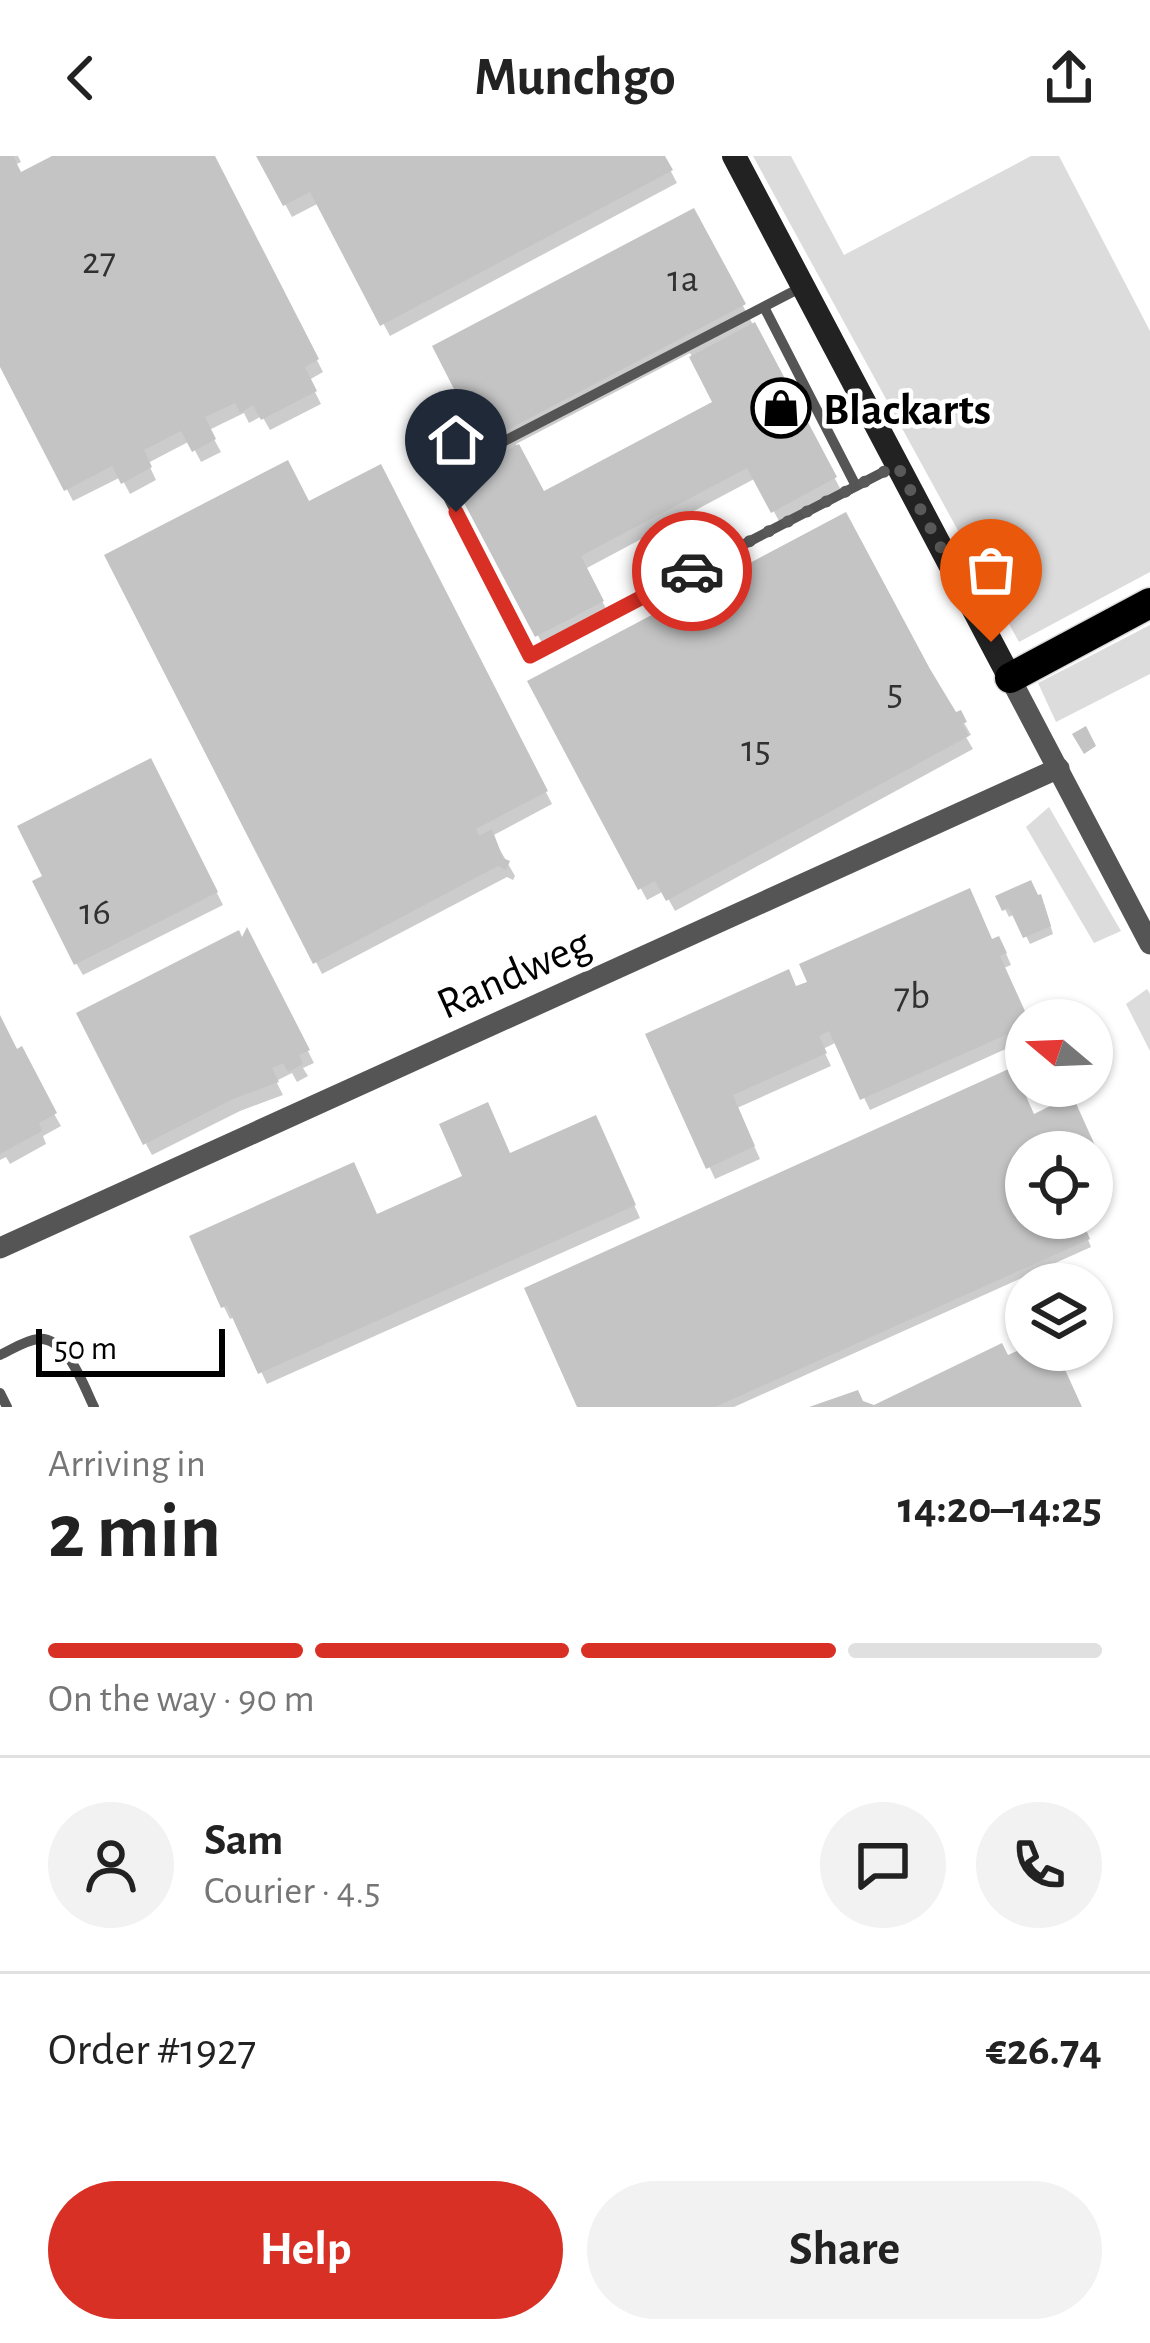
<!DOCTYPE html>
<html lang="en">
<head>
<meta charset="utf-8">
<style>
	body { margin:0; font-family:"Alegreya Sans",sans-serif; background:#f2f2f2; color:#222; height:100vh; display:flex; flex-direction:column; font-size:45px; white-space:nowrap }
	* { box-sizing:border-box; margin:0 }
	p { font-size:39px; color:#767676 }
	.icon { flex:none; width:66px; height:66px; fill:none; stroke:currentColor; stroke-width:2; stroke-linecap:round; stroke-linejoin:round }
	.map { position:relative; height:1251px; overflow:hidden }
	.panel { display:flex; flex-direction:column; background:#fff; flex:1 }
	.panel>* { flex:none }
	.needle { width:78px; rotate:289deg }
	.controls { position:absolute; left:1005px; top:843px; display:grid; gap:24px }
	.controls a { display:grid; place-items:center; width:108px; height:108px; border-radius:50%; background:#fff; box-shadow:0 3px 9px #0004; font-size:60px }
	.scale { position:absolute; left:36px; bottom:30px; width:189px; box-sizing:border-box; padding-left:12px; border:6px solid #000; border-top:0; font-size:33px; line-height:42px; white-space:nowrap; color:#000; -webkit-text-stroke:9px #fff; paint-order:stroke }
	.pin { position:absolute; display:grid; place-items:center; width:102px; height:102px; color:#fff; margin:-123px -51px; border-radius:50% 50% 50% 0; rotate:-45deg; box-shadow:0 0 12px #0007 }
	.pin .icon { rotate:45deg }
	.courier { position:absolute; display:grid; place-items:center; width:120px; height:120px; margin:-60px; border:9px solid #d93025; border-radius:50%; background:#fff; color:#222; box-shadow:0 3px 15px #0007 }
	.head em { font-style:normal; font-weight:600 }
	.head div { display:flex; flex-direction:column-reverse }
	.head { display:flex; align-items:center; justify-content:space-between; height:204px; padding:0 48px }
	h1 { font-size:78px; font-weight:600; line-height:90px }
	.bar { display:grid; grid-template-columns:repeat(4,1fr); gap:18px 12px; align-content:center; height:144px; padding:0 48px }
	.bar i { height:15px; border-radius:9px; background:#e0e0e0 }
	.bar .active { background:#d93025 }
	.bar p { grid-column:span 4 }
	.line { display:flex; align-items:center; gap:30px; padding:0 48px; border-top:3px solid #e0e0e0 }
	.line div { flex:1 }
	.round { display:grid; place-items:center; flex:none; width:126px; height:126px; border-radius:63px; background:#f2f2f2 }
	.button { display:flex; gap:24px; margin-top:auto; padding:24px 48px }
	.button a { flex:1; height:138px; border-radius:72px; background:#d93025; color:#fff; font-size:48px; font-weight:600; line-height:138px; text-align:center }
	.button a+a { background:#f2f2f2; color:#222 }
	header { display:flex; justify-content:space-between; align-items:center; height:156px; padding:0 48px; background:#fff; font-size:54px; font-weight:600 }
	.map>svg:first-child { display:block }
	.green { fill:#dcdcdc }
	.shadow { fill:#0003; fill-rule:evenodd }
	.building { fill:#c4c4c4 }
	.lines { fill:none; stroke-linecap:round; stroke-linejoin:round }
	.primary-casing { stroke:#dbdbdb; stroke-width:33 }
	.lane { stroke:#555; stroke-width:10 }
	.street { stroke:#555; stroke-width:21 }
	.secondary { stroke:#222; stroke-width:24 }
	.primary { stroke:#000; stroke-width:30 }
	.done { stroke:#595959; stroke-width:12; stroke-dasharray:0 21.6 }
	.route { stroke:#d93025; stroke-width:15 }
	.labels { text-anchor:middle; stroke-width:9; stroke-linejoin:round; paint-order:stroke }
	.number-label { font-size:39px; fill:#313131 }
	.poi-label { font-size:45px; font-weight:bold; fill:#000; stroke:#fff; text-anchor:start }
	.street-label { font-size:45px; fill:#000; stroke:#fff }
</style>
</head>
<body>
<header><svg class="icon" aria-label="back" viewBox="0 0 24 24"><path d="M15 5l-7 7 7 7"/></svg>Munchgo<svg class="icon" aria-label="share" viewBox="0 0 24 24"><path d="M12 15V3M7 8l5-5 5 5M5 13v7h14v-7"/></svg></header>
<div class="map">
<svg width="1150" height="1251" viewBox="0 0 1150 1251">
	<rect width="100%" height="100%" fill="#fff"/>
	<g class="green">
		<path d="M753,0H791L844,99L1031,0H1059L1150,175V416L1019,486Z"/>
		<path d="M1150,469V518L1056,566L1038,527Z"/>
		<path d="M1049,651L1121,775L1094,787L1026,671Z"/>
		<path d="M1147,833L1150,838V895L1126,848Z"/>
	</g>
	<g class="shadow">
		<path d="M0,0H18L21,6L15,9L21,20L59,0H213L323,216L309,224L321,248L270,274L262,260L249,267L244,257L209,274L221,296L201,306L190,285L148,307L156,324L130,338L121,321L73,345L0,204Z"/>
		<path d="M259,0H663L677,27L390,180L319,47L292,61Z"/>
		<path d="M693,56L841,334L780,367L756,322L585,413L609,458L544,491L456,325L496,304L485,285L478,289L455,238ZM690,197L716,247L543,338L516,288Z"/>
		<path d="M387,324L552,648L492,680L515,720L513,724L507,721L322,818L316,806L308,349Z"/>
		<path d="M531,526L959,558L971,579L966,581L973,593L675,755L664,735L647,744Z"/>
		<path d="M157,618L223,749L83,819L76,807Z"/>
		<path d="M999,741L1044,748L1053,778L1030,788L1015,758L1009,761Z"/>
		<path d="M992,786L1005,795L1011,809L1004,812L1026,864V884L870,954L837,886L823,893L831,910L737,952L760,1003L715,1023L649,879L796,833Z"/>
		<path d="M256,793L314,907L303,912L308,920L297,926L292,917L276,925L283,939L240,955L152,999L146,988Z"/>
		<path d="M0,864L61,970L43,980L46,988L10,1008L6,1001L0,1004Z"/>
		<path d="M1073,945L1108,1024L1092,1031V996H1026V1062H1090L1081,1066L1091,1091L734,1251H580L1033,961Z"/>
		<path d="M601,975L640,1062L267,1228L235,1161L230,1163L224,1151L377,1061L510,1001Z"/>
		<path d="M1092,1035L1102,1057L1092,1061Z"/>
	</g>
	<g class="building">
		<path d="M0,0H13L21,16L52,0H215L319,203L305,211L317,235L261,264L253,249L240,257L235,247L205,261L216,283L192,296L181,275L144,294L152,311L121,328L112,310L64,335L0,211Z"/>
		<path d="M256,0H665L673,14L380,170L310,36L283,50Z"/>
		<path d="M694,52L746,148L511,272L482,285L474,270L466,275L457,257L465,253L460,243L455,245L451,237L455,235L432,190Z"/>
		<path d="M755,166L837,321L771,357L747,312L581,400L604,445L535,481L452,324L519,288L544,335L712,246L689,201Z"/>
		<path d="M288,304L309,345L381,308L548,635L476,673L479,680L492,673L503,702L510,705L506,714L498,710L313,808L104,399Z"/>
		<path d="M846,356L930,513L956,556L961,554L967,566L962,568L969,580L666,745L655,725L638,734L527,525Z"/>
		<path d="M1086,570L1096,590L1084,598L1072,578Z"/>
		<path d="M151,602L218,736L74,809L32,725L42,720L17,670Z"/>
		<path d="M1031,724L1038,739L1041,738L1051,770L1023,782L1009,752L1002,755L995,740Z"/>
		<path d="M970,732L992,783L999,780L1007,797L1000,800L1029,864L1026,870L860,944L829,875L819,880L827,897L733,939L755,990L706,1013L645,878L789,813L796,830L807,826L799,808Z"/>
		<path d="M247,771L310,894L299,899L303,908L288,916L283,907L272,912L279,926L233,943L143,989L76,857L239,774L242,781Z"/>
		<path d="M0,859L17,893L22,890L57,957L39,967L42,975L0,998Z"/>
		<path d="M1013,911L1034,958L1052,949L1050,943L1070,934L1107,1016L1092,1022V996H1026V1062H1081L1090,1083L715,1251H577L524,1132Z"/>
		<path d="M488,946L510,997L596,959L636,1049L258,1218L227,1150L221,1152L189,1080L354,1006L377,1058L462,1020L439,968Z"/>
		<path d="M1002,1187L1008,1199L1026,1191V1194L1041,1195L1044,1202L1057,1196L1082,1251H809L858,1234L863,1245L874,1249Z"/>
	</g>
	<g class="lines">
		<defs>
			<path id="primary" d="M1010,522L1150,447"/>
		</defs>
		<use href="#primary" class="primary-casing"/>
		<g class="lane">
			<path d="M800,132L437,320L530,499L897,309"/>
			<path d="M764,151L856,330"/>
			<path d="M0,1199C11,1194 26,1184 38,1183C67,1180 84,1231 94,1251"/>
			<path d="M0,1237L7,1251"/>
		</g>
		<g class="street">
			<path d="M1010,522L1150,788"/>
			<path d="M0,1092L1059,612"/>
		</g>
		<path class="secondary" d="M734,0L1010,522"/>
		<use href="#primary" class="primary"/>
	</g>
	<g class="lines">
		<path class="done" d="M692,415L897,309L991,486"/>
		<path class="route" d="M456,356L530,500L692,415"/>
	</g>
	<defs>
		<symbol id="shop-ring" viewBox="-11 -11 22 22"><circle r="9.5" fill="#fff" stroke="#000" stroke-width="1.5"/><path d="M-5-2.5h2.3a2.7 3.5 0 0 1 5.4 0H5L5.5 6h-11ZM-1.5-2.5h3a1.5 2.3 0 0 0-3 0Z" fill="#000"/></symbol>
	</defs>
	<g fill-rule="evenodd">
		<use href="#shop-ring" x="748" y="219" width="66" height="66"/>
	</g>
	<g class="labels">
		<g class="number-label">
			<text x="99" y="117">27</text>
			<text x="683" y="135">1a</text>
			<text x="895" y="548">5</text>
			<text x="756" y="605">15</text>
			<text x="95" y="768">16</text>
			<text x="912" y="852">7b</text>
		</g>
		<g class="poi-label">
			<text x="823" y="268">Blackarts</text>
		</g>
		<g class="street-label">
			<text transform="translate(513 816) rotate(-24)" y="16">Randweg</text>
		</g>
	</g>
</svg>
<div class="controls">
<a><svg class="needle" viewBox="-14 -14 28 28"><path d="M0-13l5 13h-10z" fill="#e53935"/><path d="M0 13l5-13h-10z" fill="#767676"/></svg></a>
<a><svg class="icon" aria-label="locate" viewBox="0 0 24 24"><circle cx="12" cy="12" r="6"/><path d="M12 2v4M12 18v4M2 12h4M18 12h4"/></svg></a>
<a><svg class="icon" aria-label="layers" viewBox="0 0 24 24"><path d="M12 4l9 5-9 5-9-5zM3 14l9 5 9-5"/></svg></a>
</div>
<div class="scale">50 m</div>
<div class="pin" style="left:991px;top:486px;background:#ea580c"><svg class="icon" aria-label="bag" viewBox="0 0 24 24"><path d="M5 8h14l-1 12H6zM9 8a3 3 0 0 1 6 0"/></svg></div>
<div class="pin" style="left:456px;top:356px;background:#1f2937"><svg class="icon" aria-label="home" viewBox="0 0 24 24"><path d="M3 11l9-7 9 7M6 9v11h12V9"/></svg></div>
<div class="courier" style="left:692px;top:415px"><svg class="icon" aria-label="car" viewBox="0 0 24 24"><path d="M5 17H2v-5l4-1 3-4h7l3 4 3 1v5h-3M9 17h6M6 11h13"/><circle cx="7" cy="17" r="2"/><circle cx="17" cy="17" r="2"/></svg></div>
</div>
<section class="panel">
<div class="head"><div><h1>2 min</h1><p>Arriving in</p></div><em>14:20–14:25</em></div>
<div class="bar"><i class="active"></i><i class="active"></i><i class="active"></i><i></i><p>On the way · 90 m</p></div>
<div class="line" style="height:216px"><a class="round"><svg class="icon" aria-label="person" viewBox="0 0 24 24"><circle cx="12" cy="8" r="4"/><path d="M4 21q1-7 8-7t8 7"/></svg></a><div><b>Sam</b><p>Courier · 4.5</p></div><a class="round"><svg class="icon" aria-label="chat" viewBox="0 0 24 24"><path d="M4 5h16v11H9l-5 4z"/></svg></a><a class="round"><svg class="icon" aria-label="phone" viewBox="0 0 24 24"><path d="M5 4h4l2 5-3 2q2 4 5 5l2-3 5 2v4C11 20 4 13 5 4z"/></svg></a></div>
<div class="line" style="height:156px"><div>Order #1927</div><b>€26.74</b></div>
<div class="button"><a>Help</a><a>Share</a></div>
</section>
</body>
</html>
